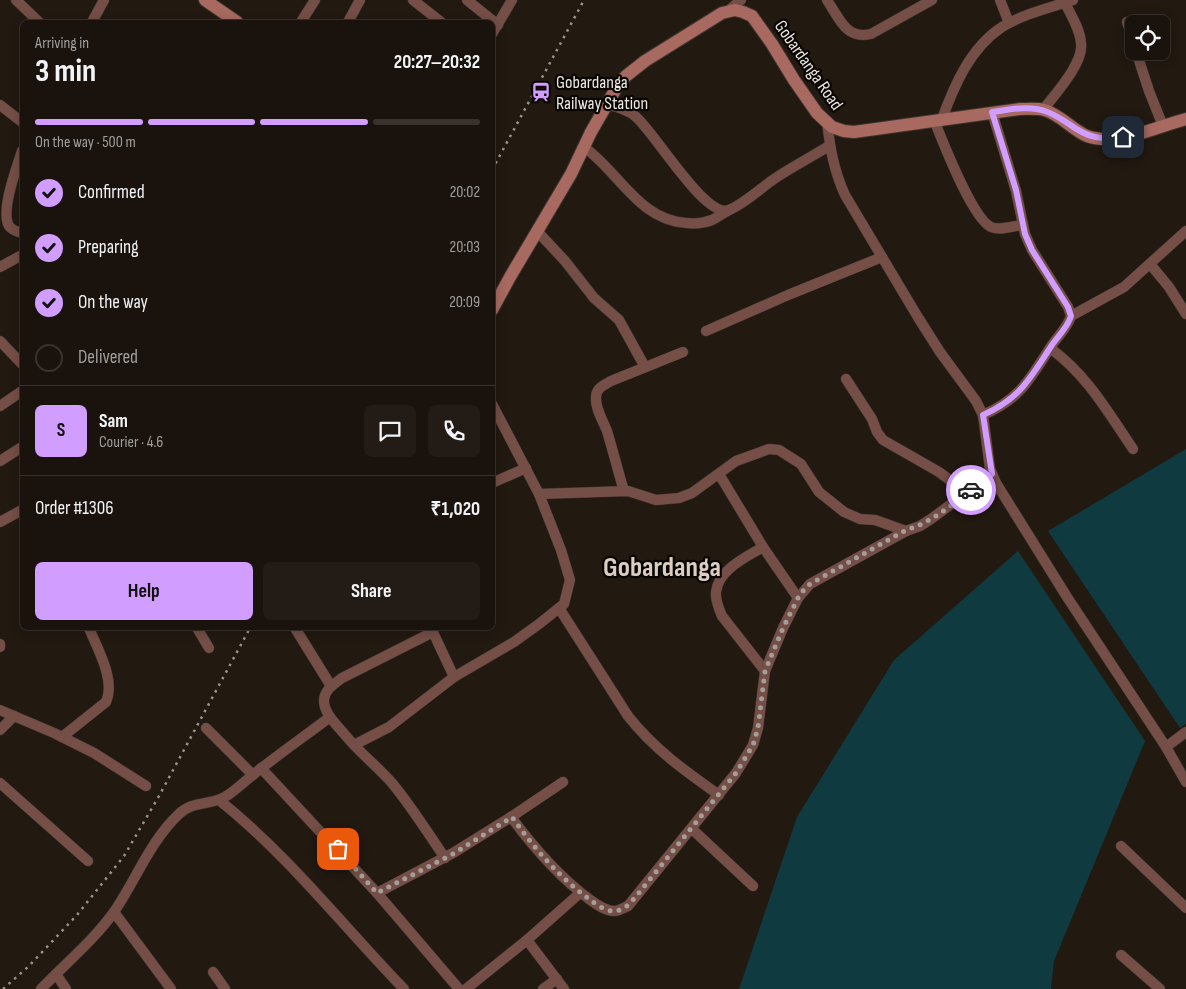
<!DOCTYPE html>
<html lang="en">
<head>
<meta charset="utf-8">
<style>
	body { margin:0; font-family:"Sofia Sans Condensed",sans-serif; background:#231c16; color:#f1f3f6; height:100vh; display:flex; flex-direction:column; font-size:19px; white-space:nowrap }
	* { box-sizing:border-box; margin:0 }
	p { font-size:16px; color:#9f9e9d }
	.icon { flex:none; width:28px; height:28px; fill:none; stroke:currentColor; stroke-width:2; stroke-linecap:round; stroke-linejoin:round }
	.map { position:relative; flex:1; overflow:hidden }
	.side { position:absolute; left:20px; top:20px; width:475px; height:610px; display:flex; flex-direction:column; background:#1a130d; border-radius:8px; box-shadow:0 2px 12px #0003,0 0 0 1px #38322e }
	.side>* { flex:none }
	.tools { position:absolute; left:1125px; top:15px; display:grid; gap:10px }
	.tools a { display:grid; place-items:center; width:45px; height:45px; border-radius:8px; background:#1a130d; box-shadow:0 2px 12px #0003,0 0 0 1px #38322e; font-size:25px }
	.pin { position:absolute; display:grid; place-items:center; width:42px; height:42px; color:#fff; margin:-21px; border-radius:10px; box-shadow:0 2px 8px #0006 }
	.courier { position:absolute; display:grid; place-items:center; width:50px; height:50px; margin:-25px; border:4px solid #d19dfe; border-radius:50%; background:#fff; color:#222; box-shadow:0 1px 6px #0007 }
	.headline em { font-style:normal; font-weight:700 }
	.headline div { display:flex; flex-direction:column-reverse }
	.headline { display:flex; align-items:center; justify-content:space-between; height:85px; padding:0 15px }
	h1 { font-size:32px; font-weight:700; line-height:38px }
	.bar { display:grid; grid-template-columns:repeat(4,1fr); gap:8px 5px; align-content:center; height:60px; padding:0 15px }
	.bar i { height:6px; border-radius:4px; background:#38322e }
	.bar .selected { background:#d19dfe }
	.bar p { grid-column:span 4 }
	.line { display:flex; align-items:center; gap:12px; padding:0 15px; border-top:1px solid #38322e }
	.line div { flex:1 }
	.round { display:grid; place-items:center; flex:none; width:52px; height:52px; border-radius:8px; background:#231c16 }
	ol { padding:0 15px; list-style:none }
	li { display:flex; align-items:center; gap:15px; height:55px }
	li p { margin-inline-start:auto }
	li .icon { padding:5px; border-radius:50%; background:#d19dfe; color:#111; stroke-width:4 }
	li:last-child { color:#9f9e9d }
	li i { width:28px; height:28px; border:2px solid #38322e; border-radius:50% }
	.primary-button { display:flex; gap:10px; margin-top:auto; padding:10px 15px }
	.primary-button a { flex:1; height:58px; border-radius:8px; background:#d19dfe; color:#111; font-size:20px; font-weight:700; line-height:58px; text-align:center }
	.primary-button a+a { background:#231c16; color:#f1f3f6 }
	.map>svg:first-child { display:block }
	.water { fill:#0f3b40 }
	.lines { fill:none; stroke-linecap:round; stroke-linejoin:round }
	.street-casing { stroke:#3e362e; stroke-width:11 }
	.secondary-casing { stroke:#3e362e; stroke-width:14 }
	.street { stroke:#744e47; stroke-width:10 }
	.secondary { stroke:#a76960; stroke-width:12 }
	.rail { stroke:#9b938d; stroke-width:2.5; stroke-dasharray:2.5 5; stroke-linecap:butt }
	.done { stroke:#a59e98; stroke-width:5; stroke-dasharray:0 9 }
	.route { stroke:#d19dfe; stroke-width:6 }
	.labels { text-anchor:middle; stroke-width:4.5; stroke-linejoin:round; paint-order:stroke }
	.street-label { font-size:18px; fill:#ece6e0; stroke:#090503 }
	.poi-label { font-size:18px; fill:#ece6e0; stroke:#090503; text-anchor:start }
	.town-label { font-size:28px; font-weight:bold; fill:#dacdc2; stroke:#090503 }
</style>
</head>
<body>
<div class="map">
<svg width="1186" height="989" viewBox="0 0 1186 989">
	<rect width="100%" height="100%" fill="#221911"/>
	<g class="water">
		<path d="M1186,449V724L1180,728L1048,531Z"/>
		<path d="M1018,551L1145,741L1054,961L1051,989H739L797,817L894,660Z"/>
	</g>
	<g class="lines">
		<defs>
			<g id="street">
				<path d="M16,0L39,22"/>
				<path d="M413,0L441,22"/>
				<path d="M467,0L498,25"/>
				<path d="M827,0C839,18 846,40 871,34L932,0"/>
				<path d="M1000,0L1009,23"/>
				<path d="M728,11L741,0"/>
				<path d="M92,22L104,0"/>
				<path d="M301,22L315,0"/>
				<path d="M348,22L360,0"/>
				<path d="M1127,22L1134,42"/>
				<path d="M492,34L512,0"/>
				<path d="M1136,51L1149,91L1163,126"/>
				<path d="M607,104C616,107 627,109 635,116C654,131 705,219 729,210C744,204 761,188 774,179C792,167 811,157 829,146"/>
				<path d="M0,105L22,122"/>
				<path d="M1043,110C1055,94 1084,63 1081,43C1080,29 1071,15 1065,3"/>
				<path d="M942,119C954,86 970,48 1002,27C1023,14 1049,8 1073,0"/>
				<path d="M934,120C943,142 972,218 991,227C1000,231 1013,226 1022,225"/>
				<path d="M827,122C830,148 834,171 845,195L919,319L940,352L976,401L983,415L990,469L996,483L1067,597L1166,747L1186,782"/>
				<path d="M584,147C619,172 639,220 686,223C694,224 704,223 712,220C718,217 723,213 729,210"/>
				<path d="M22,151C17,167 0,211 9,226C12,230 18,232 22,233"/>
				<path d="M537,231L565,261L594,298L619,320L645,367"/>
				<path d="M1150,264L1169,287L1186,314"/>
				<path d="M0,267L22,255"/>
				<path d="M1071,316L1124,287L1186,231"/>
				<path d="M706,331L788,295L882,257"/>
				<path d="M0,341L22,364"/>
				<path d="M1050,348C1088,376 1107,411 1133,449"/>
				<path d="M846,379L872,419L877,432L883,440L939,472L967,493"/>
				<path d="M0,406L22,391"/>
				<path d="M983,415C1022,398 1030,378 1052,345C1058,336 1068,327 1071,316L1068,307L1032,250L1025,234L1016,191L992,112"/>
				<path d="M0,461L22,447"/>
				<path d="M719,474L763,547L798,598"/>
				<path d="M492,483L526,468"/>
				<path d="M624,491C618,471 613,451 607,431C603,421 595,408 596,397C596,388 604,385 611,381L683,352"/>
				<path d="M539,494L628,491L656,500L679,498L692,493L736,461L769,449L779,450L801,464L819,492L844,512L860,519L875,520L906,531L920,526L931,519L992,474"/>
				<path d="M0,522L22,510"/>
				<path d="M763,547C746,557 718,570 716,592C715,600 719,609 722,616L765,671"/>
				<path d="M559,608L628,716C654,749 685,771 719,795"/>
				<path d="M197,628L209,648"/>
				<path d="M295,628L331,686"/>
				<path d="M431,628L454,677"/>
				<path d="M433,632L342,678C334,684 324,690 324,701C324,714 338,726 346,736C360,753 377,766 392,783C411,806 428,833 445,858"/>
				<path d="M0,644V647"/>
				<path d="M0,710L54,733L94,753L146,786"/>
				<path d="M206,728L253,775"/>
				<path d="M0,730L14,716"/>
				<path d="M62,737L106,702C116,680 97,648 89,628"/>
				<path d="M354,745L389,727L454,677L514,642L539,624L564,604L570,580L561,550L539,494L492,404"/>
				<path d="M1166,747L1186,732"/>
				<path d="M261,768L377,893L459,989"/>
				<path d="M0,783L88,861"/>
				<path d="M219,800C288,855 343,926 404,989"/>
				<path d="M511,817C534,848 558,876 589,899C596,904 605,911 614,911C619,911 623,908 628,906L736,773L753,745L758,728L765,671L783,628L798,598L810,584L906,531"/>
				<path d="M692,829L753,886"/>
				<path d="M1121,846L1186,908"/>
				<path d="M377,893L453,853L511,817L563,782"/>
				<path d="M114,912L171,989"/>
				<path d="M527,940L564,989"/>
				<path d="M1121,955L1160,989"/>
				<path d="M213,972L225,989"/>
				<path d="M56,974L66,989"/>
				<path d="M41,989C65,964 94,940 114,912C136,880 150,841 179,814C193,800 213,806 228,795C237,789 245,781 254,774C279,754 305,736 330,717"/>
				<path d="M466,989L527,940L580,893"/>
				<path d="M543,989L557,979"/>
			</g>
			<g id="secondary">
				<path d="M205,0L237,22"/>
				<path d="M492,310L510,277L571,174L591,132L618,85L626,76L645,61L722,13L735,10L743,12L752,16L772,44L794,80L817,113L832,127L844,131L854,132L1020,109C1028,109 1037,108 1044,110C1060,114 1072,130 1087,136C1117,147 1158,126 1186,119"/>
			</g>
		</defs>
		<use href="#street" class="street-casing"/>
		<use href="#secondary" class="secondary-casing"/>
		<use href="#street" class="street"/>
		<use href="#secondary" class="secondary"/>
		<g class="rail">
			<path d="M492,170L584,0"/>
			<path d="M3,989L29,966L77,915L124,856L159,796L250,628"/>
		</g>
	</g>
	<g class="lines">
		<path class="done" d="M338,849L377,893L453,854L512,817C534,848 558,876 589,899C596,904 605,911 613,911C625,911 631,902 638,894L736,773L753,745L758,728L765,671L783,628L798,598L801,593L810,584L906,530C930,523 951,506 971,490"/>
		<path class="route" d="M971,490L992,474L983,415C1021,398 1030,378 1052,345C1058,336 1068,327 1071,316L1068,307L1032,250L1025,234L1016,190L992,112C1008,110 1029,105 1045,111C1054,114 1061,119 1069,124C1088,138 1100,140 1123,137"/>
	</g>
	<defs>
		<symbol id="station-bare" viewBox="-9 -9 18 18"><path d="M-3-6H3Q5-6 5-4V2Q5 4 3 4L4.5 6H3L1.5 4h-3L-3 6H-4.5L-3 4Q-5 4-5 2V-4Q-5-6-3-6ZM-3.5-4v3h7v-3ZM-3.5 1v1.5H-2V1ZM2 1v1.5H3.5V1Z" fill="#d19dfe" stroke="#090503" stroke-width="2.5" paint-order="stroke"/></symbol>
	</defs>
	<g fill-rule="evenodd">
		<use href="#station-bare" x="527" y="78" width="28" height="28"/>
	</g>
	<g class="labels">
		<g class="street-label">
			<text transform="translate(809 65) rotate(55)" y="6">Gobardanga Road</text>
		</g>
		<g class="poi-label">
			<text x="556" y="88">Gobardanga<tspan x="556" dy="21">Railway Station</tspan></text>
		</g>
		<g class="town-label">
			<text x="662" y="576">Gobardanga</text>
		</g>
	</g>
</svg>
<div class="tools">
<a><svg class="icon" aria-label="locate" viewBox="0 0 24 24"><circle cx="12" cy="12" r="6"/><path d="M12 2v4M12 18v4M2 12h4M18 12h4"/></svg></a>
</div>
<div class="pin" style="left:338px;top:849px;background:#ea580c"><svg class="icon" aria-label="bag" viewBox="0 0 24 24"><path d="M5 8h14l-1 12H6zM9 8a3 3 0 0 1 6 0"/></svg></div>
<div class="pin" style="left:1123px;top:137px;background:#1f2937"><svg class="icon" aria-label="home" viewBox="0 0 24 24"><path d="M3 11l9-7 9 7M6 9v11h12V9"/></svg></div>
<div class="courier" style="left:971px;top:490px"><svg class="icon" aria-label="car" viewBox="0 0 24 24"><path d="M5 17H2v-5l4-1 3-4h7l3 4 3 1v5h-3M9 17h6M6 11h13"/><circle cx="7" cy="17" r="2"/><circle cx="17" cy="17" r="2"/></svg></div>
<section class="side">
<div class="headline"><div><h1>3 min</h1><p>Arriving in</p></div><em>20:27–20:32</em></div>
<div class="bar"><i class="selected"></i><i class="selected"></i><i class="selected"></i><i></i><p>On the way · 500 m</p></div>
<ol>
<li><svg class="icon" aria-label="check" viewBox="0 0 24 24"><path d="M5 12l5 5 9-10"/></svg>Confirmed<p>20:02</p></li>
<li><svg class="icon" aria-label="check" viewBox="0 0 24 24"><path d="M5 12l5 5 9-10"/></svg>Preparing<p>20:03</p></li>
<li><svg class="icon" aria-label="check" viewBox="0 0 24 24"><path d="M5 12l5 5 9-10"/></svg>On the way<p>20:09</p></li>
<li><i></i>Delivered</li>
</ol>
<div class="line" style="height:90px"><b class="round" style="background:#d19dfe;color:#111">S</b><div><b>Sam</b><p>Courier · 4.6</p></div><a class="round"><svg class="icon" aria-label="chat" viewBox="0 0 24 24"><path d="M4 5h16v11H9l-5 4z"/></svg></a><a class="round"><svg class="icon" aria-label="phone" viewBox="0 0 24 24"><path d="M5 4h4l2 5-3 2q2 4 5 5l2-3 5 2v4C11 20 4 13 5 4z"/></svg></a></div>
<div class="line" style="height:65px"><div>Order #1306</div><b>₹1,020</b></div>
<div class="primary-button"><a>Help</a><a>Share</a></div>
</section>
</div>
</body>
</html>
